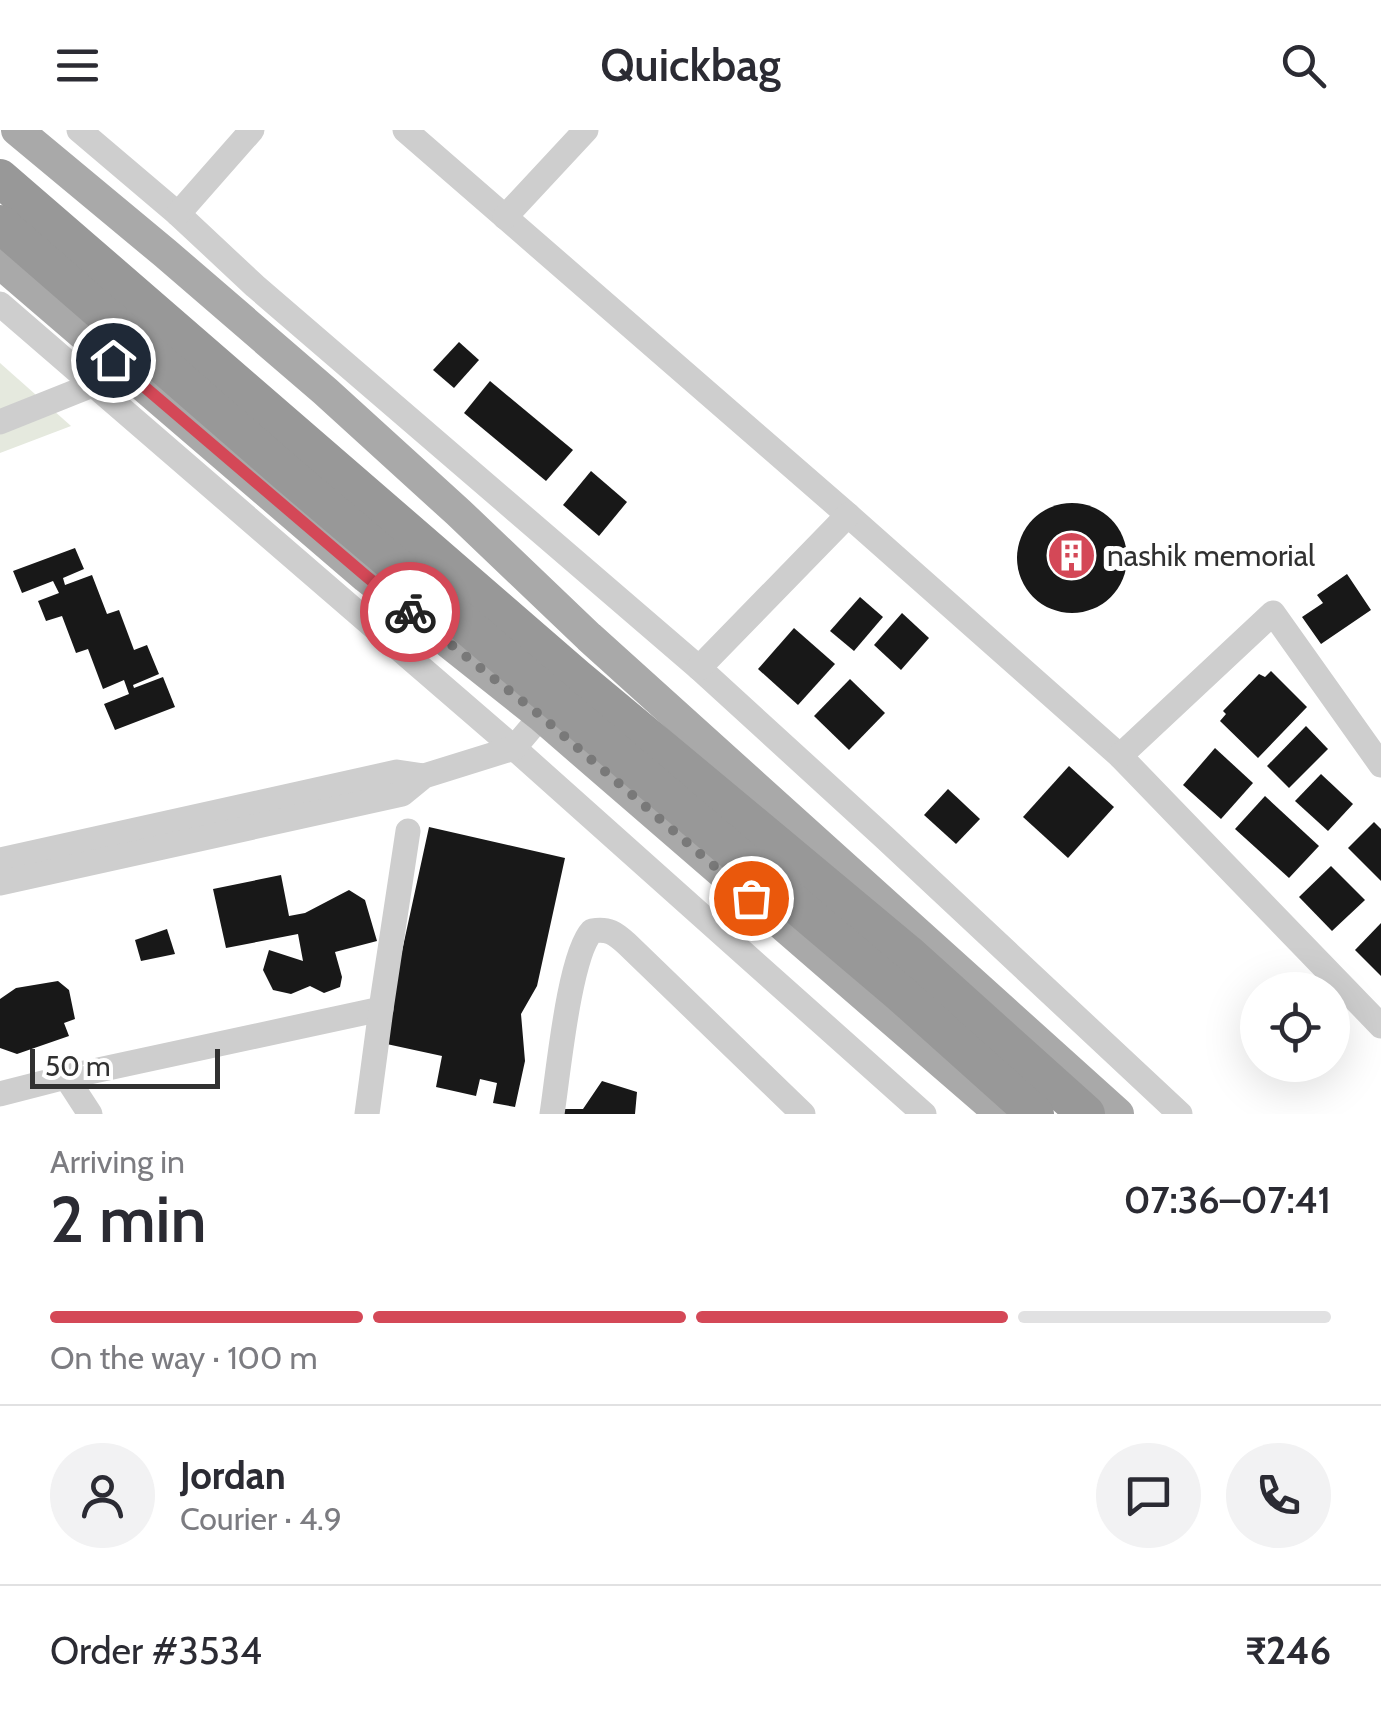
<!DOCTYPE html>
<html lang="en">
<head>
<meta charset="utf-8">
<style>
	body { margin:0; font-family:Cabin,sans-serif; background:#f2f2f3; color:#2b2b33; height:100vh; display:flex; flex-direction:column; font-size:38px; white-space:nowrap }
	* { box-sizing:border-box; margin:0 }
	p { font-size:32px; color:#7c7c81 }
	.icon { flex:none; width:55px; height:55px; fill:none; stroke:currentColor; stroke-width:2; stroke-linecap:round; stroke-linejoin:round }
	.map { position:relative; height:984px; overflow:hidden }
	.details { display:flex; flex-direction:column; background:#fff; flex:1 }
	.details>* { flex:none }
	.tools { position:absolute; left:1240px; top:842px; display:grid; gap:20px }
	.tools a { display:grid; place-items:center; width:110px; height:110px; border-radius:50%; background:#fff; box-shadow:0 10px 40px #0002; font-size:50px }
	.scale { position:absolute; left:30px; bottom:25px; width:190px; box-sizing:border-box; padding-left:10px; border:5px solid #313131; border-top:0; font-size:28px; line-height:35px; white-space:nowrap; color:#313131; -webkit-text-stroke:8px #fff; paint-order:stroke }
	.pin { position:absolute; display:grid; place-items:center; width:85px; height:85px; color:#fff; margin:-42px; border:5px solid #fff; border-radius:50%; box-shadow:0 2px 10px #0007 }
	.courier { position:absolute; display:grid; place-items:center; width:100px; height:100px; margin:-50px; border:8px solid #d44857; border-radius:50%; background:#fff; color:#222; box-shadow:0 2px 12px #0007 }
	.overview em { font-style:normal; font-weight:600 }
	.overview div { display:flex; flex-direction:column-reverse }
	.overview { display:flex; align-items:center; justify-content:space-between; height:170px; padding:0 50px }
	h1 { font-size:65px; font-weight:600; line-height:75px }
	.bar { display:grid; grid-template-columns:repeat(4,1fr); gap:15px 10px; align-content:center; height:120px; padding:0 50px }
	.bar i { height:12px; border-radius:8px; background:#e1e1e2 }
	.bar .on { background:#d44857 }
	.bar p { grid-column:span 4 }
	.line { display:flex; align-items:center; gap:25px; padding:0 50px; border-top:2px solid #e1e1e2 }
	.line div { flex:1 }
	.round { display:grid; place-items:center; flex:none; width:105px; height:105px; border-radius:52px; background:#f2f2f3 }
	header { display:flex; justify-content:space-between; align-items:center; height:130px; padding:0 50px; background:#fff; font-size:45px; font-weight:600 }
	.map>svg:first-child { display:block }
	.green { fill:#e5e9de }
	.building { fill:#181818 }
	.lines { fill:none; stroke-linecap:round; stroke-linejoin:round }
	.minor { stroke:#cecece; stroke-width:25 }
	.major { stroke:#a9a9a9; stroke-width:32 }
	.highway { stroke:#989898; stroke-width:38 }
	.done { stroke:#797979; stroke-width:10; stroke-dasharray:0 18 }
	.route { stroke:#d44857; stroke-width:12 }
	.labels { text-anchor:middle; stroke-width:10; stroke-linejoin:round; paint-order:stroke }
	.poi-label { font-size:30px; fill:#313131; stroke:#fff; text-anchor:start }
</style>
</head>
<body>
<header><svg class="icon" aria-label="menu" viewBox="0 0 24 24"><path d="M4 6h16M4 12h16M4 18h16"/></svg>Quickbag<svg class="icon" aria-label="search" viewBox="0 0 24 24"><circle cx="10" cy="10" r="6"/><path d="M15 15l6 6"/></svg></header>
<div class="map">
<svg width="1381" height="984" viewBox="0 0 1381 984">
	<rect width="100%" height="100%" fill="#fff"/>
	<path class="green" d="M0,233L71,296L0,323Z"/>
	<g class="building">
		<path d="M459,212L479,230L454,258L433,240Z"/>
		<path d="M490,251L573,320L546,351L464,283Z"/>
		<path d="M591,341L627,372L599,406L563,375Z"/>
		<circle cx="1072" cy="428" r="55"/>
		<path d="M75,418L84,439L63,448L65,455L92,445L107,484L119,480L134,520L147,515L159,544L133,555L134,558L163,547L175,577L115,600L104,574L129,564L124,550L103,559L88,519L76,523L62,486L46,491L38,471L59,463L53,451L22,463L13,441Z"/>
		<path d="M1347,444L1371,480L1321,514L1302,487L1323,473L1317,465Z"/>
		<path d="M860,467L883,487L854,521L830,501Z"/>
		<path d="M902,483L929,508L901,540L874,515Z"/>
		<path d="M794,498L835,534L798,575L758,539Z"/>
		<path d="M1271,541L1307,577L1258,628L1220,591L1226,584L1223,581L1259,544L1265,547Z"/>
		<path d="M850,549L885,583L849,620L814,586Z"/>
		<path d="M1306,596L1328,619L1289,658L1267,636Z"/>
		<path d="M1215,618L1253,653L1221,689L1183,655Z"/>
		<path d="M1069,636L1114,677L1068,728L1023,687Z"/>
		<path d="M1321,644L1353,674L1328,701L1295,671Z"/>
		<path d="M948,659L980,689L956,714L924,685Z"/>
		<path d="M1265,666L1319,716L1289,748L1235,699Z"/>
		<path d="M1374,692L1381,699V751L1348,718Z"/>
		<path d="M429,697L565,728L537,856L521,884L525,931L515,977L493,973L497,953L480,949L476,966L436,957L442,926L382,913Z"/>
		<path d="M1331,736L1365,770L1332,801L1299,767Z"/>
		<path d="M281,745L289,786L305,783L349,760L365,770L377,811L335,822L342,847L340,857L324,863L310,856L291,864L273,860L263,840L269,820L303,831L298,804L226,818L213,759Z"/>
		<path d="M1381,793V846L1355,820Z"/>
		<path d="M167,799L175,824L141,831L135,810Z"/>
		<path d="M58,851L69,860L75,889L64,893L69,906L17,924L0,918V869L16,858Z"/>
		<path d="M602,951L637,962L635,984H562V979H583Z"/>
	</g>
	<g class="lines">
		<g class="minor">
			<path d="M79,0L178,84L255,156L699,538L885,708L1180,984"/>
			<path d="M405,0L848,385L1120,626L1381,896"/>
			<path d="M178,84L252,0"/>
			<path d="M505,87L586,0"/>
			<path d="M0,174L514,618L924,984"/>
			<path d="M0,292L95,254"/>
			<path d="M699,538L848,385"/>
			<path d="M1120,626L1273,483L1381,635"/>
			<path d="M0,730L397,642L424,646"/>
			<path d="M0,753L402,664L424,646L514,618L541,586"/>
			<path d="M66,947L90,984"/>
			<path d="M0,964L66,947L381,879"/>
			<path d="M367,984L381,879L408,701"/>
			<path d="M552,984C558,946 569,825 592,801C608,798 615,803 627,814L803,984"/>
		</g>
		<g class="major">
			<path d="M17,0L165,123L325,261L458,382L589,507L1118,984"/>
			<path d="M0,133L366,447L541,586L1001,984"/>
		</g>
		<g class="highway">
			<path d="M0,48L576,547L907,823L1086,984"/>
			<path d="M0,94L289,345L901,864L1035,984"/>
		</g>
	</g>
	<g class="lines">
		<path class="done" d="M410,482L541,586L751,768"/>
		<path class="route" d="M113,230L366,446L410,482"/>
	</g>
	<defs>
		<symbol id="building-disc" viewBox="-11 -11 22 22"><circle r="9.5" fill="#d44857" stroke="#fff"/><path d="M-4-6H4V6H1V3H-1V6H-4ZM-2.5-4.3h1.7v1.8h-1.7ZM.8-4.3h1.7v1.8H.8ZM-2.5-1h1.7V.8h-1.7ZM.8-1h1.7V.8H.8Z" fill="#fff"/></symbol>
	</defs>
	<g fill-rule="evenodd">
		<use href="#building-disc" x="1044" y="398" width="55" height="55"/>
	</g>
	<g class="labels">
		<g class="poi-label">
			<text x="1107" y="436">nashik memorial</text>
		</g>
	</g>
</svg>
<div class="tools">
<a><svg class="icon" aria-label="locate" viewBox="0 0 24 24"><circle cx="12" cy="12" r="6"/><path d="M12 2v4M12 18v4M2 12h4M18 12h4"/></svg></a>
</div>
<div class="scale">50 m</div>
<div class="pin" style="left:751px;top:768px;background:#ea580c"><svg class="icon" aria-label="bag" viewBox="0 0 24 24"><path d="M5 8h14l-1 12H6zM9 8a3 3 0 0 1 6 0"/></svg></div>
<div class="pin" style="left:113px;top:230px;background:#1f2937"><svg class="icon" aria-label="home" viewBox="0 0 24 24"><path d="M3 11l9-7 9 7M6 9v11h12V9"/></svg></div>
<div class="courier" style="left:410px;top:482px"><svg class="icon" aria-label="bike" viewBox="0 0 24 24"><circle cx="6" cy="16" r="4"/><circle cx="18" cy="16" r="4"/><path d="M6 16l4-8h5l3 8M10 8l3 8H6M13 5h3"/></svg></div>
</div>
<section class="details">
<div class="overview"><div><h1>2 min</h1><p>Arriving in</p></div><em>07:36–07:41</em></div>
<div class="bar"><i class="on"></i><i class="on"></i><i class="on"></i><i></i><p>On the way · 100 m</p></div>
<div class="line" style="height:180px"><a class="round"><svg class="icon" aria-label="person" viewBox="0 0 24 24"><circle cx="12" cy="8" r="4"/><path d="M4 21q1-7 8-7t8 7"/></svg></a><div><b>Jordan</b><p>Courier · 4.9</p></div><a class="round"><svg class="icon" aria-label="chat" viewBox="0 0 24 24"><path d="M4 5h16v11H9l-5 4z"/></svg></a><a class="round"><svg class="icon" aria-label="phone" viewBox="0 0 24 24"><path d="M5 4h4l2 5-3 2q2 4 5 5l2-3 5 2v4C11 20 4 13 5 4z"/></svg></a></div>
<div class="line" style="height:130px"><div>Order #3534</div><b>₹246</b></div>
</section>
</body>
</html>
